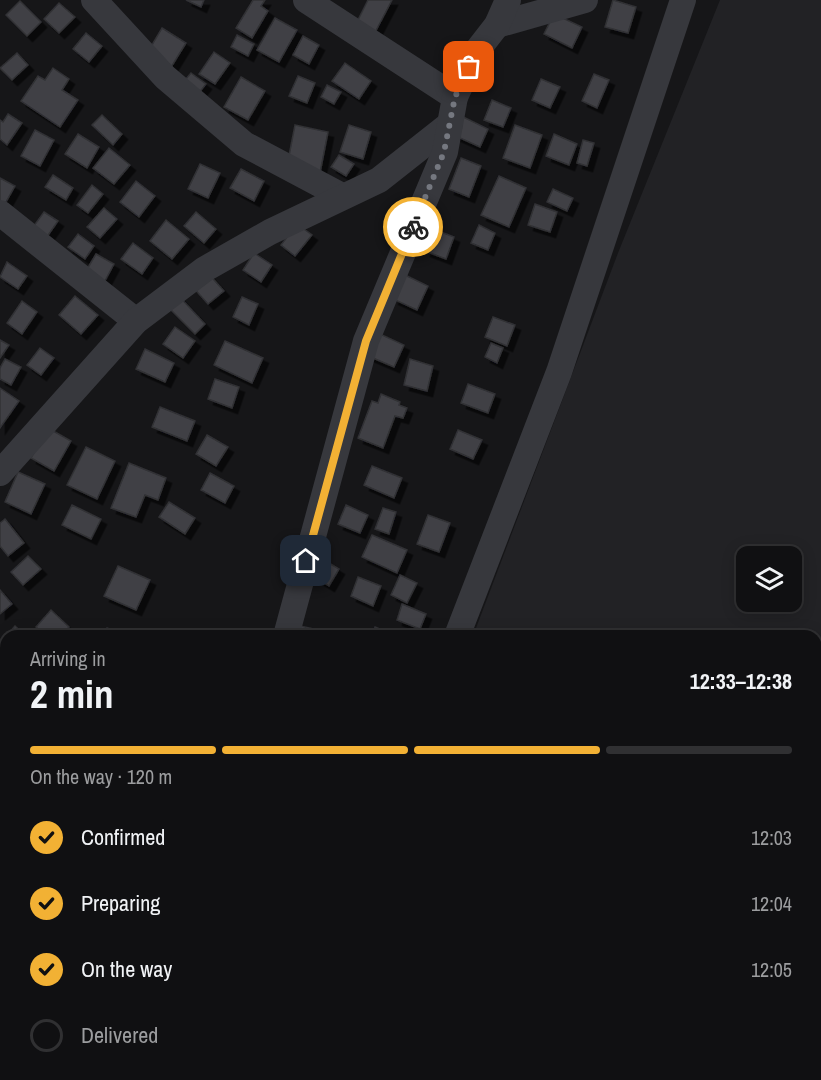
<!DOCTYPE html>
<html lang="en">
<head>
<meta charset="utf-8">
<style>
	body { margin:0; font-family:"Archivo Narrow",sans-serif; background:#19191b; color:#f1f3f6; height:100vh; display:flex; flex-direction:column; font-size:22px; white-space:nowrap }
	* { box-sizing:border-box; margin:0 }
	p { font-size:20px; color:#9c9d9f }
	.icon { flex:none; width:33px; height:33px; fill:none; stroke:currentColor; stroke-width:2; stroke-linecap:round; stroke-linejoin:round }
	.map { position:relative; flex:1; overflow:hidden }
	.drawer { position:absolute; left:0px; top:630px; width:822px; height:450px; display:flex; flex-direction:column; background:#101012; border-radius:18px 18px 0 0; box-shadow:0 3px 15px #0003,0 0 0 2px #303032 }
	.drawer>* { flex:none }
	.buttons { position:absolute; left:736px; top:546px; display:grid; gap:12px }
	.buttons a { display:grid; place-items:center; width:66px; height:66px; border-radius:12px; background:#101012; box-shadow:0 3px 15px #0003,0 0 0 2px #303032; font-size:30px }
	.pin { position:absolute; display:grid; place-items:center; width:51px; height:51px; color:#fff; margin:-26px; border-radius:12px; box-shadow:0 3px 9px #0006 }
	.courier { position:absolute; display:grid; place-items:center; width:60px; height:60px; margin:-30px; border:4px solid #f2b134; border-radius:50%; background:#fff; color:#222; box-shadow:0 2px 8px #0007 }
	.summary em { font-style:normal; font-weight:700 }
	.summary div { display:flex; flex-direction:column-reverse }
	.summary { display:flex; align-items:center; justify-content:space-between; height:102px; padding:0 30px }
	h1 { font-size:39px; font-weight:700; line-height:45px }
	.bar { display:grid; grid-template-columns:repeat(4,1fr); gap:9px 6px; align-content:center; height:72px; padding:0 30px }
	.bar i { height:8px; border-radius:4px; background:#303032 }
	.bar .current { background:#f2b134 }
	.bar p { grid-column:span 4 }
	ol { padding:0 30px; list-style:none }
	li { display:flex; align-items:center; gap:18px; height:66px }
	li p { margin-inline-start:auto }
	li .icon { padding:6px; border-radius:50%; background:#f2b134; color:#111; stroke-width:4 }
	li:last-child { color:#9c9d9f }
	li i { width:33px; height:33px; border:3px solid #303032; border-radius:50% }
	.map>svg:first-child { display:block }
	.built { fill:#222225; fill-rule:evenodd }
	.building { fill:#404145; stroke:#303034; stroke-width:1.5; filter:url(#shadow) }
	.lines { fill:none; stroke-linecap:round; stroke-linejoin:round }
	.minor { stroke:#37383d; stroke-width:26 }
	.done { stroke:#757880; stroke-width:6; stroke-dasharray:0 10.8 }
	.route { stroke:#f2b134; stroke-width:8 }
</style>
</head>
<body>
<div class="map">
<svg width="821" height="1080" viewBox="0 0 821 1080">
	<defs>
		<filter id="shadow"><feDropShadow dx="5.5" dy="5.5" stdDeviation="0" flood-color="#0009"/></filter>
	</defs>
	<rect width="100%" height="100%" fill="#161618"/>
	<path class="built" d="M720,0H821V1080H307L309,1074H816V636H473L618,253ZM747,556H792V602H747Z"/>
	<g class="building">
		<path d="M186,0H204L201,7Z"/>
		<path d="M253,0H265L261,6L268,11L252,38L236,28Z"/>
		<path d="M368,0H392L370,42L352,32Z"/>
		<path d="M613,0L636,7L628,33L605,27Z"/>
		<path d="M20,1L41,22L27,36L6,15Z"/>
		<path d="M59,3L75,17L59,33L44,19Z"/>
		<path d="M554,14L582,27L572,48L544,34Z"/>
		<path d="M275,18L297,30L279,62L257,50Z"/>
		<path d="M162,28L186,43L170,69L146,55Z"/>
		<path d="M86,33L102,46L89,62L73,49Z"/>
		<path d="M237,35L254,44L248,56L231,47Z"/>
		<path d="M303,36L319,45L309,64L293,55Z"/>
		<path d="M214,52L230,63L215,84L199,74Z"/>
		<path d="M17,53L28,65L12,80L0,68Z"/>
		<path d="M345,63L371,81L359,99L332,81Z"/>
		<path d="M53,68L69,79L62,90L78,100L60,127L21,101L38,76L45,80Z"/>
		<path d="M191,73L206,84L195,98L180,86Z"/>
		<path d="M594,74L609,80L597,108L582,101Z"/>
		<path d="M298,76L315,83L307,103L289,96Z"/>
		<path d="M241,77L265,91L248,120L224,107Z"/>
		<path d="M541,79L560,87L550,108L532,100Z"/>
		<path d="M327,85L341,92L334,104L321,97Z"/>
		<path d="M492,100L511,108L503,127L484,120Z"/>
		<path d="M449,110L488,129L480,147L440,129Z"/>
		<path d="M8,114L22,123L7,145L0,139V120L3,122Z"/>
		<path d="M102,115L122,134L113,145L92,125Z"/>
		<path d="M295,125L328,132L319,178L286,171Z"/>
		<path d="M349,125L371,132L363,159L340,152Z"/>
		<path d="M515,125L542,135L530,168L503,158Z"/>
		<path d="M35,130L54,140L40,166L21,156Z"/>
		<path d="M78,134L99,147L87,168L65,154Z"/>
		<path d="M554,134L577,144L569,165L546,156Z"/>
		<path d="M583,140L594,143L587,166L577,163Z"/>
		<path d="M109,148L130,165L114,184L93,168Z"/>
		<path d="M339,155L354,164L346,176L331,167Z"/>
		<path d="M461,158L481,166L469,197L449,189Z"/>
		<path d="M200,164L220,173L208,198L188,189Z"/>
		<path d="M241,169L264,181L254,201L230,188Z"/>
		<path d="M53,175L73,188L66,200L45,187Z"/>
		<path d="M499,176L526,188L509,227L481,215Z"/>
		<path d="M0,178L15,186L2,209L0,208Z"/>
		<path d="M136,181L155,196L139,217L120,202Z"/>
		<path d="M92,185L103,194L88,213L77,205Z"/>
		<path d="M553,189L573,198L567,211L547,202Z"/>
		<path d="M535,204L557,212L550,232L528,225Z"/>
		<path d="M104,208L117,219L100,238L87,227Z"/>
		<path d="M44,212L58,221L42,244L28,234Z"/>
		<path d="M196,212L216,229L204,243L184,226Z"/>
		<path d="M166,220L189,239L172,259L150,241Z"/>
		<path d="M297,224L312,235L295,256L281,245Z"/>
		<path d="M479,225L495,233L488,250L471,243Z"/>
		<path d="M433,229L454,237L446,259L425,251Z"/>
		<path d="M78,234L94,246L85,259L68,247Z"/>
		<path d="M133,243L153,258L142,274L121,259Z"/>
		<path d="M254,253L272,265L261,282L243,270Z"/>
		<path d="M96,254L114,264L99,292L80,281Z"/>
		<path d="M7,262L27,276L18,289L0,277Z"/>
		<path d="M206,271L224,291L208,304L191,285Z"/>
		<path d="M405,275L428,286L417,310L393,299Z"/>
		<path d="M175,292L205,324L195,334L164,303Z"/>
		<path d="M75,296L98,315L81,334L59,315Z"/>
		<path d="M242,297L258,304L249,325L233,317Z"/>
		<path d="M22,301L37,312L22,334L7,323Z"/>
		<path d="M493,317L515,325L507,346L485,337Z"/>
		<path d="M175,327L195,341L183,358L163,344Z"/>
		<path d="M369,329L404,345L394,367L359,352Z"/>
		<path d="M0,340L9,345L0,358Z"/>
		<path d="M225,341L263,358L252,383L214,365Z"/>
		<path d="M491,343L503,348L497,363L485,357Z"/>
		<path d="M40,348L54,358L41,375L27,365Z"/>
		<path d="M145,349L174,363L165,382L136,369Z"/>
		<path d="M5,359L21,367L11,385L0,379V368Z"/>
		<path d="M410,359L433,366L427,391L404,385Z"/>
		<path d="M215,379L239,387L232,408L208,399Z"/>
		<path d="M468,384L495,394L488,413L461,403Z"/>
		<path d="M0,388L19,401L0,428Z"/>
		<path d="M381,394L400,402L399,405L407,408L403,418L395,416L383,448L358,438L372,401L378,403Z"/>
		<path d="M160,407L195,421L187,441L152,427Z"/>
		<path d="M48,428L71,441L54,471L31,458Z"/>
		<path d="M458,430L482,440L473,459L450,449Z"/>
		<path d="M207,435L228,447L216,466L196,454Z"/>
		<path d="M86,447L115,461L97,499L67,485Z"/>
		<path d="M129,463L166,478L158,500L145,495L136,517L111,508Z"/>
		<path d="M372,466L402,478L394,498L364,485Z"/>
		<path d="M18,472L45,484L31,514L5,502Z"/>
		<path d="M210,473L234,486L225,503L201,490Z"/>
		<path d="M169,502L195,518L185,534L159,517Z"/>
		<path d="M72,505L101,519L91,539L62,525Z"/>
		<path d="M346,505L368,515L360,533L338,524Z"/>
		<path d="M383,508L396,512L389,534L375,529Z"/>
		<path d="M428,515L450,523L439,552L417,544Z"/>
		<path d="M5,519L24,543L8,556L0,546V523Z"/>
		<path d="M372,535L407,550L397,573L362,557Z"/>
		<path d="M28,556L41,569L23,585L11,572Z"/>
		<path d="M324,560L339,569L329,586L314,577Z"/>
		<path d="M118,566L150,580L136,610L104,596Z"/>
		<path d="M400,575L417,583L407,603L391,595Z"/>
		<path d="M358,577L381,586L373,606L351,596Z"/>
		<path d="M0,590L12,604L0,614Z"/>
		<path d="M402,604L426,614L420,629L397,620Z"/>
		<path d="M51,610L69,627L60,636H46L36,627Z"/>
		<path d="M15,626L26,636H6V645L2,641Z"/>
		<path d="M300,626L328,632L327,636H298Z"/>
		<path d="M375,627L396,636H371Z"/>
		<path d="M107,628L128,636H104Z"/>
		<path d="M334,630L353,636H332Z"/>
	</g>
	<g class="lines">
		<g class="minor">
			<path d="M94,0L165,77L244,144L342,196"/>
			<path d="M306,0L455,97"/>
			<path d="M497,25L585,0"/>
			<path d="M0,213L136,321"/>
			<path d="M0,473L136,321L205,269L270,232L379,180L450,124"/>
			<path d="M286,636L366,341L445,152L455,97L476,52L497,25L508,0"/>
			<path d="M457,636L559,372L683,0"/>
			<path d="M208,1080V1074"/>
			<path d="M284,1080L286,1074"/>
		</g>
	</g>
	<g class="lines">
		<path class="done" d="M413,227L444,152L455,97L469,67"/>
		<path class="route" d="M306,561L366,341L413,227"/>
	</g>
</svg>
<div class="buttons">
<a><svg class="icon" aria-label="layers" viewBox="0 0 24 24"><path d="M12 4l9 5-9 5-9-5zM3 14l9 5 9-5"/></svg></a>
</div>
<div class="pin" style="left:469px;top:67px;background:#ea580c"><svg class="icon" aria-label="bag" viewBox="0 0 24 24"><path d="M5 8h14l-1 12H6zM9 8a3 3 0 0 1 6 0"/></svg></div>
<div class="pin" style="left:306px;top:561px;background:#1f2937"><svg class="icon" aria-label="home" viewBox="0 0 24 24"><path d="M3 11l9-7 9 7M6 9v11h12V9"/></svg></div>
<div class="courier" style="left:413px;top:227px"><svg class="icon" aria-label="bike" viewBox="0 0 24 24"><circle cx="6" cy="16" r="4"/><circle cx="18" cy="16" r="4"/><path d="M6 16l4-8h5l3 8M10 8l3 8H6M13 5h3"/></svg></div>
<section class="drawer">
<div class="summary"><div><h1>2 min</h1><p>Arriving in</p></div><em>12:33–12:38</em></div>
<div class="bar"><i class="current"></i><i class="current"></i><i class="current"></i><i></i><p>On the way · 120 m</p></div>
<ol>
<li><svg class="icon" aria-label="check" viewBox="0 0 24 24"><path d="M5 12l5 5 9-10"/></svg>Confirmed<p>12:03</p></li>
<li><svg class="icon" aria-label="check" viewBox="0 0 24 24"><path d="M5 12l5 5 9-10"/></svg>Preparing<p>12:04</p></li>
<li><svg class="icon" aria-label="check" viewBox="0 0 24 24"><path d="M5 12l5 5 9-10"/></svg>On the way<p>12:05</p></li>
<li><i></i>Delivered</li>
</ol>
</section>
</div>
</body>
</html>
